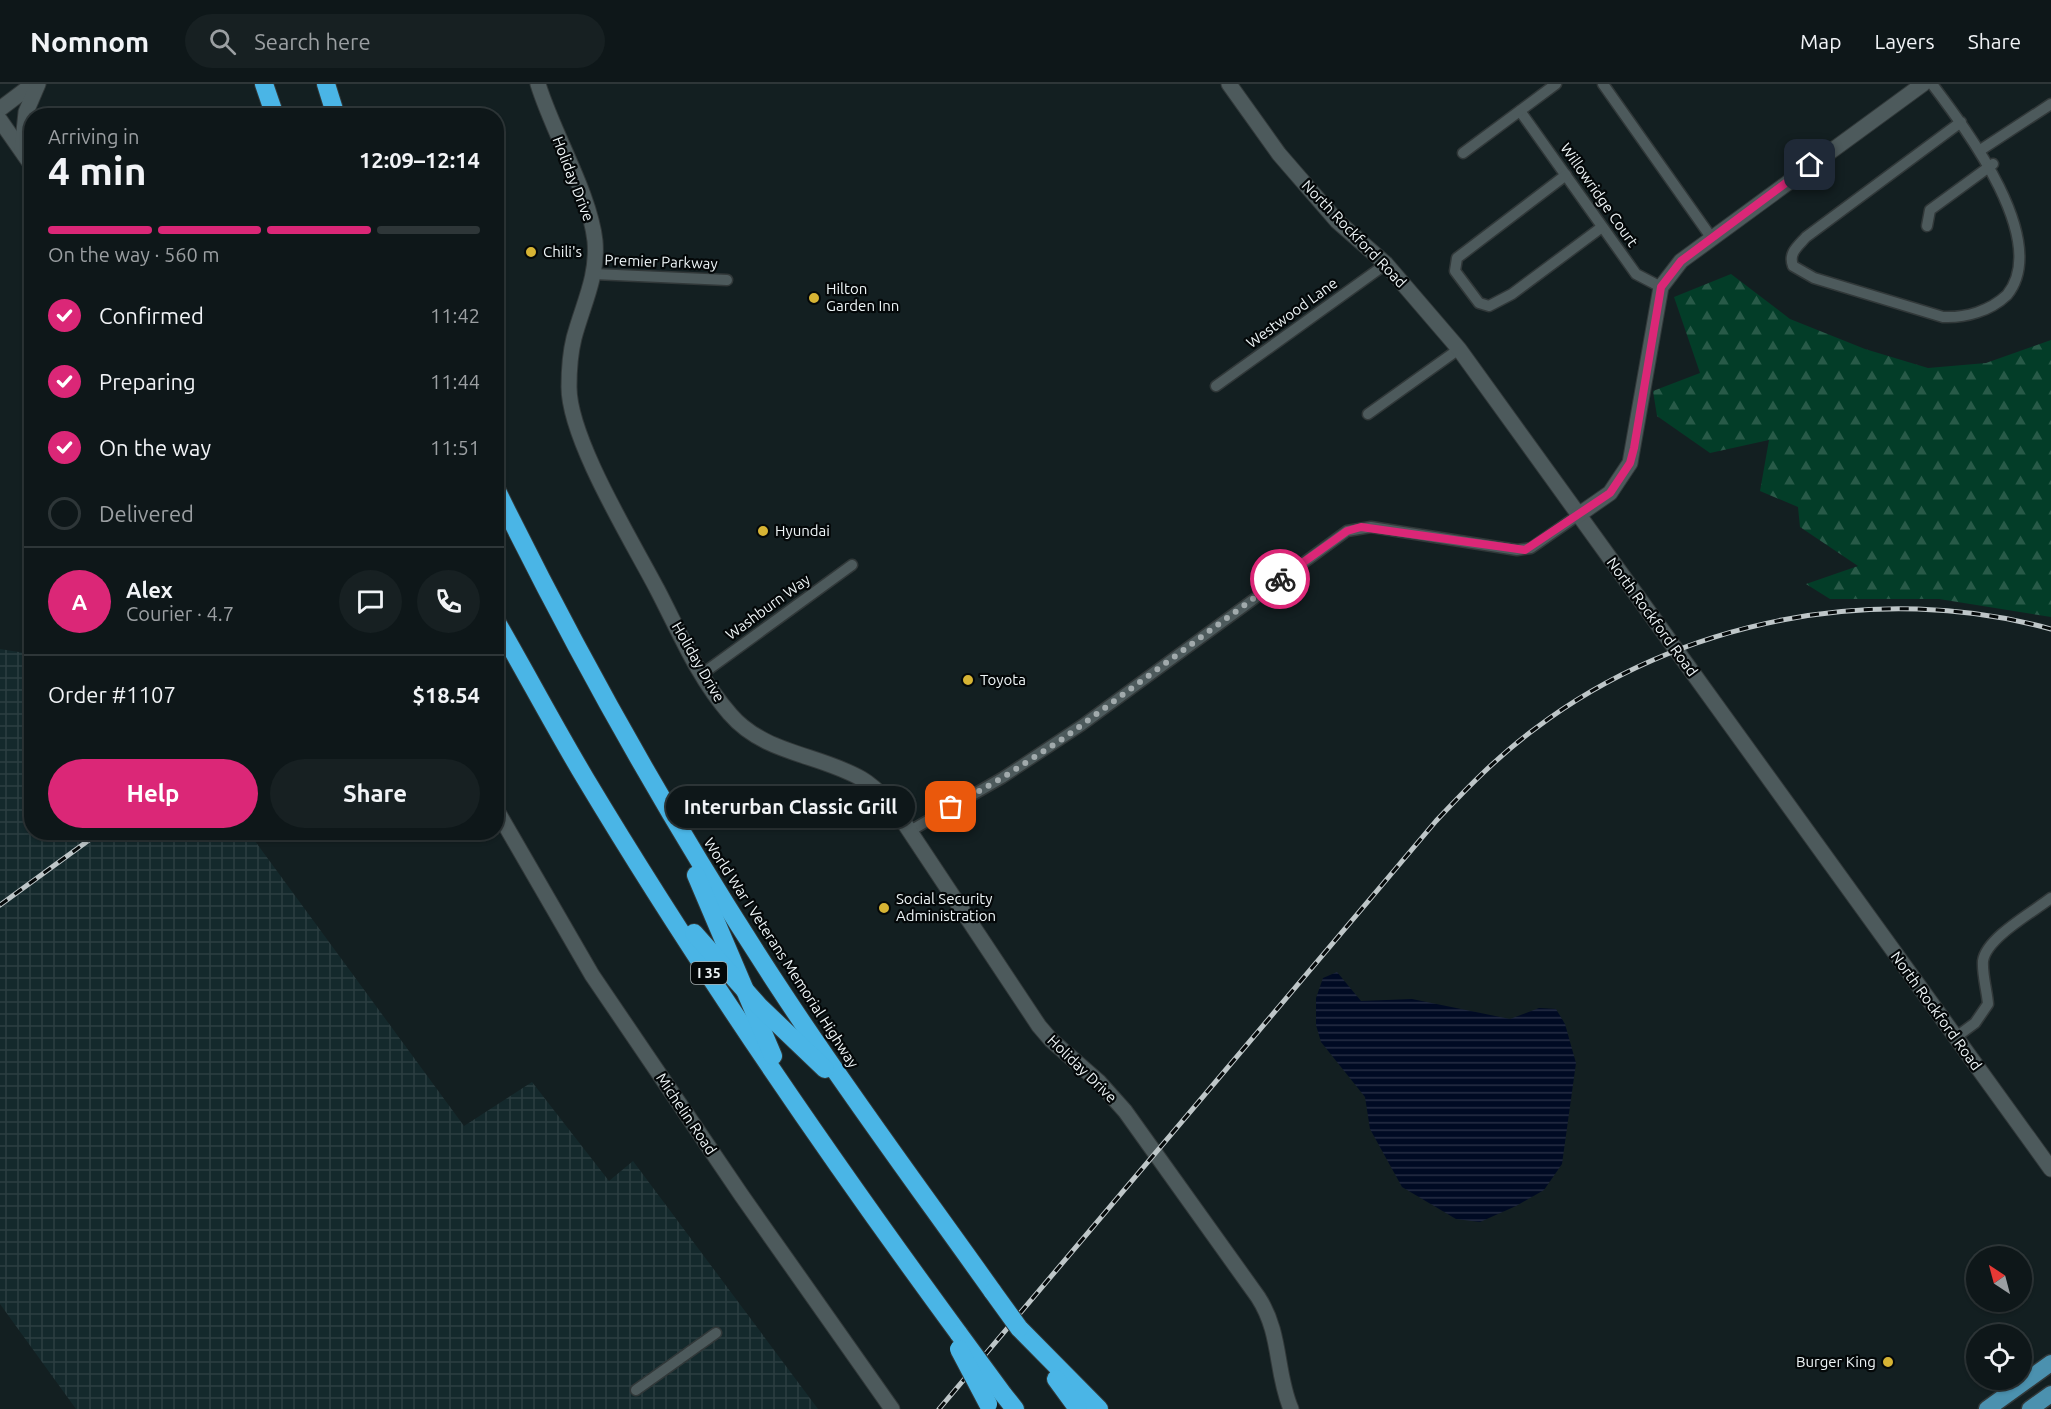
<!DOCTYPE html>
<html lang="en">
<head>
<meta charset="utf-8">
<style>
	body { margin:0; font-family:Ubuntu,sans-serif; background:#172022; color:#f1f3f6; height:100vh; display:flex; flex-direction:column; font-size:22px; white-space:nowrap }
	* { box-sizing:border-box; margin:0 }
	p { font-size:20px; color:#9b9fa2 }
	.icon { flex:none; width:33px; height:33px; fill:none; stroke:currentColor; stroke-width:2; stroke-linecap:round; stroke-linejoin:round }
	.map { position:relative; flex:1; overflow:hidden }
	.sheet { position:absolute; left:24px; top:24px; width:480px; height:732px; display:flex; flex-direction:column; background:#0e1719; border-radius:24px; box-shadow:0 2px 4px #0004,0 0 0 2px #2e3638 }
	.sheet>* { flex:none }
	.needle { width:39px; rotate:324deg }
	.fabs { position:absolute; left:1966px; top:1162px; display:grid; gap:12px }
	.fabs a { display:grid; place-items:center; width:66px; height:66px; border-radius:50%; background:#0e1719; box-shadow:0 2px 4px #0004,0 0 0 2px #2e3638; font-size:30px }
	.pin { position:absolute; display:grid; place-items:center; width:51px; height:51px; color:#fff; margin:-26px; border-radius:12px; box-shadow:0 3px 9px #0006 }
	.courier { position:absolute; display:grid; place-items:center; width:60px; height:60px; margin:-30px; border:4px solid #db2777; border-radius:50%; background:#fff; color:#222; box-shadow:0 2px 8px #0007 }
	.bubble { position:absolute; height:42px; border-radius:21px; background:#0e1719; box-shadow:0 2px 4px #0004,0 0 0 2px #2e3638; font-size:20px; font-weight:700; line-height:42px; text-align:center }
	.overview em { font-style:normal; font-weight:700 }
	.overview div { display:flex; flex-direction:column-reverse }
	.overview { display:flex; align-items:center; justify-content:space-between; height:102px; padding:0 24px }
	h1 { font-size:39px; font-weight:700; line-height:45px }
	.bar { display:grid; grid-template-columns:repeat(4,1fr); gap:9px 6px; align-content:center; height:72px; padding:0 24px }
	.bar i { height:8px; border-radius:4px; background:#2e3638 }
	.bar .active { background:#db2777 }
	.bar p { grid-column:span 4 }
	.line { display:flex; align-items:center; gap:15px; padding:0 24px; border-top:2px solid #2e3638 }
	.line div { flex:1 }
	.round { display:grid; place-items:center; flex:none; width:63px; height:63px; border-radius:32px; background:#172022 }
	ol { padding:0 24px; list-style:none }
	li { display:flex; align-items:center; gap:18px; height:66px }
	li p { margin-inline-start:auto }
	li .icon { padding:6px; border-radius:50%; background:#db2777; color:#fff; stroke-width:4 }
	li:last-child { color:#9b9fa2 }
	li i { width:33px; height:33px; border:3px solid #2e3638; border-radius:50% }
	.cta { display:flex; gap:12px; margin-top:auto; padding:12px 24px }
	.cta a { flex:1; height:69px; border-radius:36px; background:#db2777; color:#fff; font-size:24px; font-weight:700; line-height:69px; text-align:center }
	.cta a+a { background:#172022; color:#f1f3f6 }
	header { display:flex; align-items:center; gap:36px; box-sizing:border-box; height:84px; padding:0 30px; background:#0e1719; border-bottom:2px solid #2e3638 }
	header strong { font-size:28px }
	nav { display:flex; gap:33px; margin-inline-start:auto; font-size:21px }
	.search { width:420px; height:54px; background:#172022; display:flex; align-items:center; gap:15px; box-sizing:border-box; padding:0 21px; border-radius:33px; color:#9b9fa2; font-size:22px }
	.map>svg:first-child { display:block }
	.industrial { fill:url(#industrial-grid) }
	.forest { fill:url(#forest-firs) }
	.water { fill:url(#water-rules) }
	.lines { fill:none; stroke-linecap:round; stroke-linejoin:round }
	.street-casing { stroke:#313839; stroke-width:13 }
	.secondary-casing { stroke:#313839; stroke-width:17 }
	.primary-casing { stroke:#313839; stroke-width:19 }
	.highway-casing { stroke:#313839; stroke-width:20 }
	.street { stroke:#4d5a5c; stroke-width:10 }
	.secondary { stroke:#4d5a5c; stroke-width:15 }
	.primary { stroke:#4b91af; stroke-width:16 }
	.highway { stroke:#4ab5e6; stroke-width:18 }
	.rail-casing { stroke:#bec6c8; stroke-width:5 }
	.rail { stroke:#040809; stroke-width:3; stroke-dasharray:9; stroke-linecap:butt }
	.highway-bridge-casing { stroke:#313839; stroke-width:20; stroke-linecap:butt }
	.highway-bridge { stroke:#4ab5e6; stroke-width:18 }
	.done { stroke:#a1aaac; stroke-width:6; stroke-dasharray:0 10.8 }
	.route { stroke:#db2777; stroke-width:8 }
	.poi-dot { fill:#d7b434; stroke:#040809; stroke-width:2 }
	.labels { text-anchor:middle; stroke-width:4.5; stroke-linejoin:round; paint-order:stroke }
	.shield { fill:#040809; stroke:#a8aeb0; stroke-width:1.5 }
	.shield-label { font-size:14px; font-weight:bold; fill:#eef5f7 }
	.street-label { font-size:15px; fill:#eef5f7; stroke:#040809 }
	.poi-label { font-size:15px; fill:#eef5f7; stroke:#040809; text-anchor:start }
</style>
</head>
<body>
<header>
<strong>Nomnom</strong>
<div class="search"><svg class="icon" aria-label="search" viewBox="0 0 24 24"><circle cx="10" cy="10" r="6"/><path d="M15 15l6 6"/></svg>Search here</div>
<nav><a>Map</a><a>Layers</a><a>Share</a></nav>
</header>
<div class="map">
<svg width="2051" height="1325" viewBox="0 0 2051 1325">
	<defs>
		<pattern id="industrial-grid" width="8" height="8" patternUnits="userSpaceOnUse" patternTransform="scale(1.5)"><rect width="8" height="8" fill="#14292c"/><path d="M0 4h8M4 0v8" fill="none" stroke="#2b3e41"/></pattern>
		<pattern id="forest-firs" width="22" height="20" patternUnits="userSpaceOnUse" patternTransform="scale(1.5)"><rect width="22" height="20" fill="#033d28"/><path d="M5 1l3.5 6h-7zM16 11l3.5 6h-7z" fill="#285a48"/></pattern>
		<pattern id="water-rules" width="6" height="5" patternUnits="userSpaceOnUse" patternTransform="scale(1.5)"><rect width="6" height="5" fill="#000a23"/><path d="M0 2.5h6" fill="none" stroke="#262e44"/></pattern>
	</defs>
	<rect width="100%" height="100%" fill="#131f21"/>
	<path class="industrial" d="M0,565L31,570L32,748L249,749L464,1042L532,998L609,1097L633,1077L818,1325H76L0,1220Z"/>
	<path class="forest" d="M1731,190L1790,235L1865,265L1928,284L1986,279L2051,256V533L1939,515H1830L1806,500L1858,482L1800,443L1798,423L1760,407L1769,356L1710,369L1657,332L1653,307L1700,289L1674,213Z"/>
	<path class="water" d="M1337,888L1361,917L1412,915L1510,935L1539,924L1556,925L1565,940L1576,979L1562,1080L1544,1106L1516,1122L1480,1138L1456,1135L1402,1103L1370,1045L1365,1013L1321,958L1316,941V914L1323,894Z"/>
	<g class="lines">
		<defs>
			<g id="street">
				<path d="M1603,0L1711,153"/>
				<path d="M1932,0C1966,45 2051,157 2007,211C1990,227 1966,234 1943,233L1814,194L1793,182C1788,169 1798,162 1806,153L1961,38"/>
				<path d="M1520,27L1636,190L1661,203"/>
				<path d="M1982,65L2051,20"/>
				<path d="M1463,69L1556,0"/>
				<path d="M1566,91L1457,174L1455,187L1479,219L1489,222L1512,210L1602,143"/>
				<path d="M1927,142L1930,126L1993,80"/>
				<path d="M594,190L727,196"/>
				<path d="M1216,302L1386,180"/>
				<path d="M1368,330L1459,265"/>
				<path d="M702,590L852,481"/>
				<path d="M910,747L1002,694L1082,641L1347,447L1371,443L1517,466L1531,464L1577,432"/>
				<path d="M1956,953L1975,939L1988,920C1987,907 1982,890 1983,877C1986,854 2033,828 2051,814"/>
				<path d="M636,1306L716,1249"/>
			</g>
			<g id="secondary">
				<path d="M538,0C553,49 590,110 595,157C598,193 583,220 574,254C570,270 569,286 569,303C569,355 632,457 657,505C679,547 698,594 730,630C764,670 819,670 862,695C874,702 883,712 893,722L1039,942L1051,956L1099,998L1125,1027L1258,1213C1282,1250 1275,1287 1291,1325"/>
				<path d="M1229,0L1279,70L1337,137L1386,180L1459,265L2051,1085"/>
				<path d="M0,25L33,0"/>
				<path d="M0,36L32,82"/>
				<path d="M22,67L26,28L38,0"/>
				<path d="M1577,432L1610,409L1630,379L1661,203L1681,177L1923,0"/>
				<path d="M496,725L592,891L742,1112L892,1325"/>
			</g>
			<g id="primary">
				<path d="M1987,1325L2051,1279"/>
				<path d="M2030,1325L2051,1310"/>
			</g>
			<g id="highway">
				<path d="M264,0L275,32"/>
				<path d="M326,0L336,32"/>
				<path d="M496,405C581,578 675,745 780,905C848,1009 922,1108 993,1208"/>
				<path d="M496,537C526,589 554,642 585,694C700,886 827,1070 959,1250"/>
				<path d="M696,791L773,972"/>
				<path d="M694,849L759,922L825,985"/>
				<path d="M1019,1244L1099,1325"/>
				<path d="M1056,1295L1078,1325"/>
				<path d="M1003,1310L1015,1325"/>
			</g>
		</defs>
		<use href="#street" class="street-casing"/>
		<use href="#secondary" class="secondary-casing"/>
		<use href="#primary" class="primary-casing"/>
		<use href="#highway" class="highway-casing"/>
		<use href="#street" class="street"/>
		<use href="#secondary" class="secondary"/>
		<use href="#primary" class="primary"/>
		<use href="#highway" class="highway"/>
		<defs>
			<g id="rail">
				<path d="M0,821L100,748"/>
				<path d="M939,1325L1436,737C1467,704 1499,671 1536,644C1679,536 1878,497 2051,545"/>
			</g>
		</defs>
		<use href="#rail" class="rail-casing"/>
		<use href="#rail" class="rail"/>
		<defs>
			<g id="highway-bridge">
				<path d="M993,1208L1019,1244"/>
				<path d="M959,1250L1003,1310"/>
				<path d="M959,1265L988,1320"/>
			</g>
		</defs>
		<use href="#highway-bridge" class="highway-bridge-casing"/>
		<use href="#highway-bridge" class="highway-bridge"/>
	</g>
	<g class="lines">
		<path class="done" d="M951,723L1002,694L1064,654L1280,495"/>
		<path class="route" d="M1280,495L1347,447L1361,443L1525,466L1610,409L1630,379L1634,364L1661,203L1681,177L1810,81"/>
	</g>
	<g class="poi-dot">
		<circle cx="531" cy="168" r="6"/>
		<circle cx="814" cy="214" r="6"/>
		<circle cx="763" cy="447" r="6"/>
		<circle cx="968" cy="596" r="6"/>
		<circle cx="884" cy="824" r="6"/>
		<circle cx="1888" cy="1278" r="6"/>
	</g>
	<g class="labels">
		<rect class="shield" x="691" y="878" width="36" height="22" rx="4.5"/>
		<g class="shield-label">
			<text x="709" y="894">I 35</text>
		</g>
		<g class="street-label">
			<text transform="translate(573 95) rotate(69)" y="5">Holiday Drive</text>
			<text transform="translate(1599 111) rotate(55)" y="5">Willowridge Court</text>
			<text transform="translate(1354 150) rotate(46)" y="5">North Rockford Road</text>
			<text transform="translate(661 178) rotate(2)" y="5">Premier Parkway</text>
			<text transform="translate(1292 229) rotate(-36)" y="5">Westwood Lane</text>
			<text transform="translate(768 523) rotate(-36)" y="5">Washburn Way</text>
			<text transform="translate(1652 533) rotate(54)" y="5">North Rockford Road</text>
			<text transform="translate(698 578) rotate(60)" y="5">Holiday Drive</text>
			<text transform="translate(781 869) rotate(57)" y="5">World War I Veterans Memorial Highway</text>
			<text transform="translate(1936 927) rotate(54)" y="5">North Rockford Road</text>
			<text transform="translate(1082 985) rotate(44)" y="5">Holiday Drive</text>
			<text transform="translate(686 1030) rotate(56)" y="5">Michelin Road</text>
		</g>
		<g class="poi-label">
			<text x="543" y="173">Chili's</text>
			<text x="826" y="210">Hilton<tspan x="826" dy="17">Garden Inn</tspan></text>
			<text x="775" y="452">Hyundai</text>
			<text x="980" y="601">Toyota</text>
			<text x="896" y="820">Social Security<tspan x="896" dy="17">Administration</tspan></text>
			<text x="1876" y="1283" text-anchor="end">Burger King</text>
		</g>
	</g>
</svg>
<div class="fabs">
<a><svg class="needle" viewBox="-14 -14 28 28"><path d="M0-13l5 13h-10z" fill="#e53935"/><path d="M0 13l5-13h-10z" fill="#9b9fa2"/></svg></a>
<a><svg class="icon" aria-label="locate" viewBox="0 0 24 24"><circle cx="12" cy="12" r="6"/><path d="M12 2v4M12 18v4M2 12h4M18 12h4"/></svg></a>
</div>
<div class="pin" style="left:951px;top:723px;background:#ea580c"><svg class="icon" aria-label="bag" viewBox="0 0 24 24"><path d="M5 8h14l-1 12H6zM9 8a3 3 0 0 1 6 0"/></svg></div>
<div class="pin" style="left:1810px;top:81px;background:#1f2937"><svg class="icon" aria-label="home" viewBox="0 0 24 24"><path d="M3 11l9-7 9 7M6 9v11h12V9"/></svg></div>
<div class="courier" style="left:1280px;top:495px"><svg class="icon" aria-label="bike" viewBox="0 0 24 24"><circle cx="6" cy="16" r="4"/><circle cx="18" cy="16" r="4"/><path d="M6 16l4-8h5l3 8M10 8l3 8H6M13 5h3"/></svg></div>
<div class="bubble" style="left:666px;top:702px;width:249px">Interurban Classic Grill</div>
<section class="sheet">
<div class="overview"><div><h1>4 min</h1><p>Arriving in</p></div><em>12:09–12:14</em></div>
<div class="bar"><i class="active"></i><i class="active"></i><i class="active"></i><i></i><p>On the way · 560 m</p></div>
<ol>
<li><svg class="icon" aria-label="check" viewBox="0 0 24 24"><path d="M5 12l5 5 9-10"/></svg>Confirmed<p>11:42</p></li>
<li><svg class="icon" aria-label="check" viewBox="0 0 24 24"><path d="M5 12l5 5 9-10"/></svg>Preparing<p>11:44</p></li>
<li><svg class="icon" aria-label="check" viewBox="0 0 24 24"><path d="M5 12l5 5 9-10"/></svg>On the way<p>11:51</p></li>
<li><i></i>Delivered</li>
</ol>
<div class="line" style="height:108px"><b class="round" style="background:#db2777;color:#fff">A</b><div><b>Alex</b><p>Courier · 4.7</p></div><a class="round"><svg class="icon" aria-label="chat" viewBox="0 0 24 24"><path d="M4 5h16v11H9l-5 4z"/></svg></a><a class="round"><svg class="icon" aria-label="phone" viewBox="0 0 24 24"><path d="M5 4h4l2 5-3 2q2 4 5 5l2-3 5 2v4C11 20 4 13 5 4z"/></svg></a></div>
<div class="line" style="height:78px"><div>Order #1107</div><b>$18.54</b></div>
<div class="cta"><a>Help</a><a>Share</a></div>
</section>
</div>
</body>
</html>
